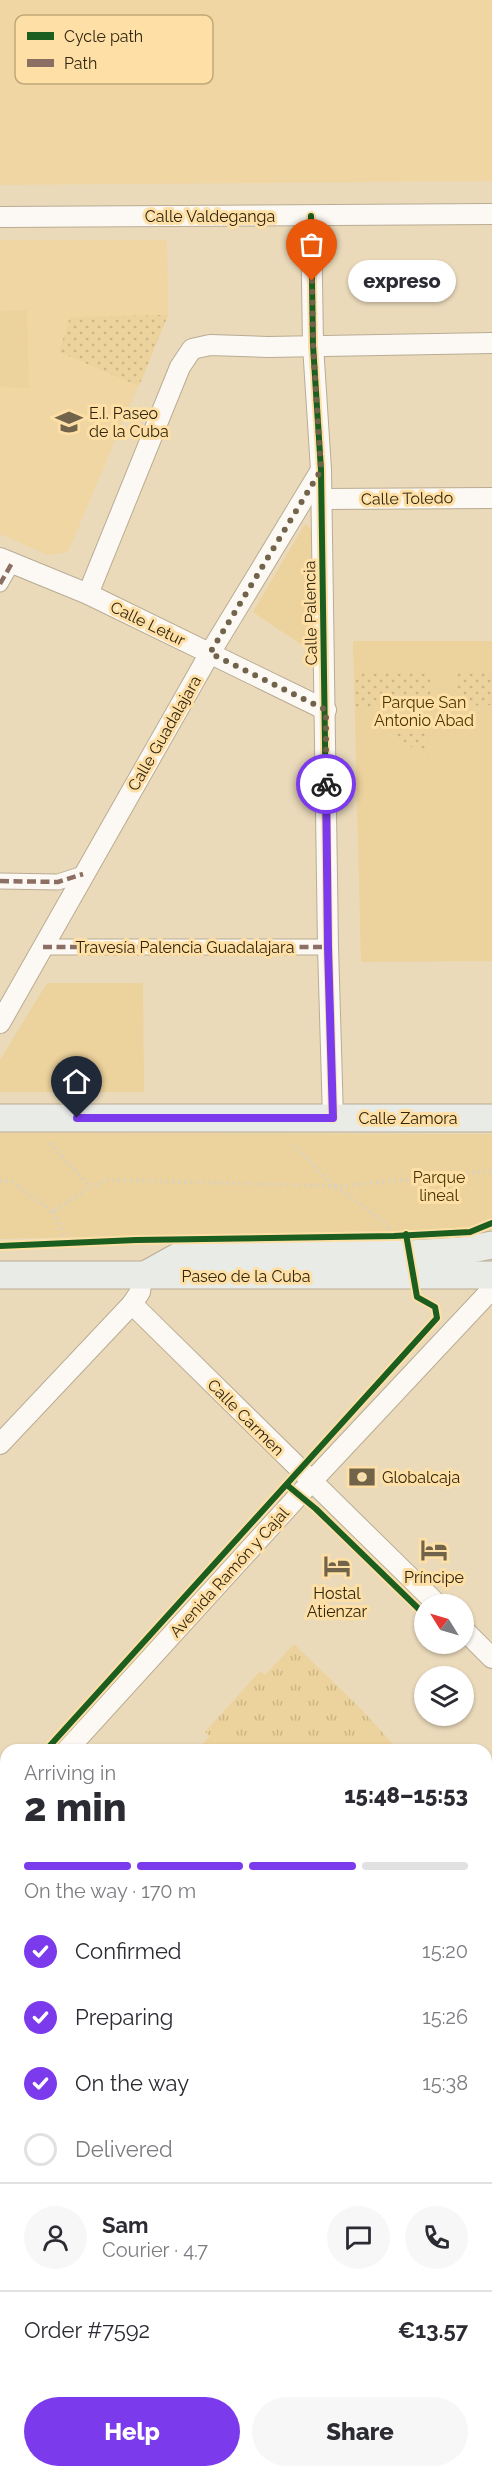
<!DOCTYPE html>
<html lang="en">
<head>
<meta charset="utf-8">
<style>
	body { margin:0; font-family:Raleway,sans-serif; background:#f7f7f7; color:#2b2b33; height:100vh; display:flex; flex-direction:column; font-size:22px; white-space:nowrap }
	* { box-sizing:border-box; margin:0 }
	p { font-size:20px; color:#7c7c81 }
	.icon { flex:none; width:33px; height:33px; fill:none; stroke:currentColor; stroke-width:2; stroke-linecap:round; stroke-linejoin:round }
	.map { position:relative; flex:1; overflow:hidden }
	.sheet { position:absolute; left:0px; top:1744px; width:492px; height:734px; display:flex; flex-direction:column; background:#fff; border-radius:18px 18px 0 0; box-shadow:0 2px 4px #0004 }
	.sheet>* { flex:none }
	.needle { width:39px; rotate:307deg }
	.tools { position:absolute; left:414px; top:1594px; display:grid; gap:12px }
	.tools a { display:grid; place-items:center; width:60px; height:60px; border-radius:50%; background:#fff; box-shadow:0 2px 4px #0004; font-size:30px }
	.pin { position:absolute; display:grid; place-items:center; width:51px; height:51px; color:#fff; margin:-62px -26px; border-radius:50% 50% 50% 0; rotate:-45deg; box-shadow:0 0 6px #0007 }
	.pin .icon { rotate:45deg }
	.courier { position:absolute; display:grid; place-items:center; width:60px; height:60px; margin:-30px; border:4px solid #7c3aed; border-radius:50%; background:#fff; color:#222; box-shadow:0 2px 8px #0007 }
	.bubble { position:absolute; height:42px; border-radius:21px; background:#fff; box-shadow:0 2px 4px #0004; font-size:20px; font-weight:800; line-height:42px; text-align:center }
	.head em { font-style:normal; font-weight:800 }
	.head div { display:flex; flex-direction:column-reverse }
	.head { display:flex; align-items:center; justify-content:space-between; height:102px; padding:0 24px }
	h1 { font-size:39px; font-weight:800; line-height:45px }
	.bar { display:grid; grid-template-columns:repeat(4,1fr); gap:9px 6px; align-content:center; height:72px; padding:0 24px }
	.bar i { height:8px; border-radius:4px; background:#e1e1e2 }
	.bar .active { background:#7c3aed }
	.bar p { grid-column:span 4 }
	.line { display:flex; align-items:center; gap:15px; padding:0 24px; border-top:2px solid #e1e1e2 }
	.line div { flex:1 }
	.round { display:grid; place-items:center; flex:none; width:63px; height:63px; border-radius:32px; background:#f7f7f7 }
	ol { padding:0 24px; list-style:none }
	li { display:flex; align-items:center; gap:18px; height:66px }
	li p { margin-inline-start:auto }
	li .icon { padding:6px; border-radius:50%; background:#7c3aed; color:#fff; stroke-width:4 }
	li:last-child { color:#7c7c81 }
	li i { width:33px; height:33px; border:3px solid #e1e1e2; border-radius:50% }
	.cta { display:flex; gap:12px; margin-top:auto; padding:12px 24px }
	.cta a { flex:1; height:69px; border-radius:36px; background:#7c3aed; color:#fff; font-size:24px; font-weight:800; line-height:69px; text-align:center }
	.cta a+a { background:#f7f7f7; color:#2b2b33 }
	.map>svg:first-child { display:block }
	.built { fill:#f0d6a3 }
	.grass { fill:url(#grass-tufts) }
	.park { fill:#ecd29c }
	.garden { fill:url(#garden-dots) }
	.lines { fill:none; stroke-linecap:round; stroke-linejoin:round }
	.pedestrian-casing { stroke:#b9ac93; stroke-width:17 }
	.minor-casing { stroke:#b9ac93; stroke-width:22 }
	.secondary-casing { stroke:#b9ac93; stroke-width:29 }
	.path { stroke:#d6d1c7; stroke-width:4; stroke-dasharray:1.5 4.5; stroke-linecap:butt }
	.pedestrian { stroke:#fcf9f5; stroke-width:15 }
	.minor { stroke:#fcf9f5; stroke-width:20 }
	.secondary { stroke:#e9ebe7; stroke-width:27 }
	.quiet { stroke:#8d6e63; stroke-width:4.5; stroke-dasharray:9 4.5; stroke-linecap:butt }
	.cycleway-casing { stroke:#fee0a6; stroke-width:10 }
	.cycleway { stroke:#1b5e20; stroke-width:6 }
	.done { stroke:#72644a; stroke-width:6; stroke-dasharray:0 10.8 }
	.route { stroke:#7c3aed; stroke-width:8 }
	.labels { text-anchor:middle; stroke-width:6; stroke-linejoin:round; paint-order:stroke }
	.street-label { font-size:16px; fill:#31250e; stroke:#fee0a6 }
	.poi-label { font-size:16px; fill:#31250e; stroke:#fee0a6; text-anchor:start }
	.park-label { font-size:16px; fill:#493400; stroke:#fee0a6 }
	.key { fill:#fee0a6; stroke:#c0a878; stroke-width:1.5 }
	.key-label { font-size:16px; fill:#31250e }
</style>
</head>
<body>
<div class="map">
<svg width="492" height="2477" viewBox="0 0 492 2477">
	<defs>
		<pattern id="grass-tufts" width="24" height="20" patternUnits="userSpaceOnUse" patternTransform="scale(1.5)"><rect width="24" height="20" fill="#ecd29c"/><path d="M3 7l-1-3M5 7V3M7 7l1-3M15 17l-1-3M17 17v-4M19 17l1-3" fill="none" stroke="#cbb485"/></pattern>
		<pattern id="garden-dots" width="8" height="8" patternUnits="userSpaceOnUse" patternTransform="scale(1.5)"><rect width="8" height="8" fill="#ecd29c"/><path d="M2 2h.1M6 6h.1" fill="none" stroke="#cbb485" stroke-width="1.8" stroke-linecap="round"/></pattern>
	</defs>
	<rect width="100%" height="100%" fill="#eadaba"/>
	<g class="built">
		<path d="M0,0H492V181L0,185Z"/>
		<path d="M0,240H167L168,315L68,552L48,555L0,534Z"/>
	</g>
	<g class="grass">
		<path d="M294,1644L362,1710L398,1750H197L210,1736L205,1732L260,1671L265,1675Z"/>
		<path d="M45,2472H88L93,2477H41Z"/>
	</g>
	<g class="park">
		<path d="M27,310L29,388L0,387V311Z"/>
		<path d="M305,524L311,529V651L253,612Z"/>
		<path d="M353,641H492V961L361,962Z"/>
		<path d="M47,983H143L144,1092H0V1060Z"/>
		<path d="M0,1133L492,1134V1234L440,1242L417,1237L122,1236L0,1239Z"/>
	</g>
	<g class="garden">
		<path d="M168,315L139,386L59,352L70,317Z"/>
		<path d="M430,672L431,706L356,707V673Z"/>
		<path d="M456,672H492V705L456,706Z"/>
		<path d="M428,731V757L389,733Z"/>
	</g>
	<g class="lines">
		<defs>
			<g id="pedestrian">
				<path d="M0,584L12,563"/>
				<path d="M0,881L58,882L83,874"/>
				<path d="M43,947H328"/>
			</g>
			<g id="minor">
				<path d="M311,216L313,345L321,470L328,947L333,1118"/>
				<path d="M0,217L492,214"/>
				<path d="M321,499L492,498"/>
				<path d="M0,558L88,594L326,710"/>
				<path d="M88,594L180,367L192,349L210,345L268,347L492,343"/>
				<path d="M0,1023L210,653L321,470"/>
				<path d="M132,1304L438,1605"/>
				<path d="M0,1444L132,1304L140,1292L142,1277"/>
				<path d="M464,1630L492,1658"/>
				<path d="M67,1750L311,1482L492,1289"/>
				<path d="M0,1774L6,1780"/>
				<path d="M486,1790L492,1783"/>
				<path d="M0,1824L6,1818"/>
				<path d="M486,2256L492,2261"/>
				<path d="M0,2292L6,2286"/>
				<path d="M486,2401L492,2394"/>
				<path d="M185,2472L191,2477"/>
				<path d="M426,2477L430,2472"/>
			</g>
			<g id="secondary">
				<path d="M0,1118H492"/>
				<path d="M0,1275H492"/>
				<path d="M145,1275L181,1255L345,1252L410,1254L461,1251L492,1245"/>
			</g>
		</defs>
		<use href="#pedestrian" class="pedestrian-casing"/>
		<use href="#minor" class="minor-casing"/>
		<use href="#secondary" class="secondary-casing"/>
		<g class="path">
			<path d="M50,1143L90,1186"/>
			<path d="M294,1144L333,1186L352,1197L391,1229"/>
			<path d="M0,1181H11L53,1212L88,1188L107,1180L341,1186L492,1171"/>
			<path d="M53,1212L65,1237"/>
		</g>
		<use href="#pedestrian" class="pedestrian"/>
		<use href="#minor" class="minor"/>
		<use href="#secondary" class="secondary"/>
		<g class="quiet">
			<path d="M0,584L12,563"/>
			<path d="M0,881L58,882L83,874"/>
			<path d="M43,947H328"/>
		</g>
		<defs>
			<g id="cycleway">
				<path d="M311,216L313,345L321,470L328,947L333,1118"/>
				<path d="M0,1246L136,1240L394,1236L470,1232L492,1223"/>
				<path d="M287,1485L316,1509L424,1614"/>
				<path d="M46,1750L437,1318L435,1307L417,1297L406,1234"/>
			</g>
		</defs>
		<use href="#cycleway" class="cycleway-casing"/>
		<use href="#cycleway" class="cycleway"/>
	</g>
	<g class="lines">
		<path class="done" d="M312,281L313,345L321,470L210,653L326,710V784"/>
		<path class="route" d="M77,1118H333L328,947L326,784"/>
	</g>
	<defs>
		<symbol id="school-bare" viewBox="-9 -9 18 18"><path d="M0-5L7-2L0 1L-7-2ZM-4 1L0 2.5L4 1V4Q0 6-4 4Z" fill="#72644a" stroke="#fee0a6" stroke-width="2.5" paint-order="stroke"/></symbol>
		<symbol id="bank-bare" viewBox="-9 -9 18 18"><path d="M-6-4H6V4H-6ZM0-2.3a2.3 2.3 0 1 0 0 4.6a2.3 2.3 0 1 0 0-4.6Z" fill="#72644a" stroke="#fee0a6" stroke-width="2.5" paint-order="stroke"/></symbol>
		<symbol id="hotel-bare" viewBox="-9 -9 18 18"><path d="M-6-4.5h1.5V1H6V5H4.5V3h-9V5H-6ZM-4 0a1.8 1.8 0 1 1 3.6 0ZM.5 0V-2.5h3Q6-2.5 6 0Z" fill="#72644a" stroke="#fee0a6" stroke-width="2.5" paint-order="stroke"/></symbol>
	</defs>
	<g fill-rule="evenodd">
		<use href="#school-bare" x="50" y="403" width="38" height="38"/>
		<use href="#bank-bare" x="343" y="1458" width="38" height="38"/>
		<use href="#hotel-bare" x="415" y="1531" width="38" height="38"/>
		<use href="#hotel-bare" x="318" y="1547" width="38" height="38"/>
	</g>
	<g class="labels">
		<g class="street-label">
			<text x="210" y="222">Calle Valdeganga</text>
			<text transform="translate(407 498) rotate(-1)" y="6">Calle Toledo</text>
			<text transform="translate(310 613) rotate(-91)" y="6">Calle Palencia</text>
			<text transform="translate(148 623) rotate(26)" y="6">Calle Letur</text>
			<text transform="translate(164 733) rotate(-60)" y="6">Calle Guadalajara</text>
			<text x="185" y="953">Travesía Palencia Guadalajara</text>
			<text x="408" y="1124">Calle Zamora</text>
			<text x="246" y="1282">Paseo de la Cuba</text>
			<text transform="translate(246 1417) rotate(45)" y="6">Calle Carmen</text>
			<text transform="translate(229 1572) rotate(-48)" y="6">Avenida Ramón y Cajal</text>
		</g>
		<g class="poi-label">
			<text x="89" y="419">E.I. Paseo<tspan x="89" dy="18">de la Cuba</tspan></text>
			<text x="382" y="1483">Globalcaja</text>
			<text x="434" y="1583" text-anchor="middle">Príncipe</text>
			<text x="337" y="1599" text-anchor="middle">Hostal<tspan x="337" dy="18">Atienzar</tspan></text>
		</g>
		<g class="park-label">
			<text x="424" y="708">Parque San<tspan x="424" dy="18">Antonio Abad</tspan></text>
			<text x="439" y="1183">Parque<tspan x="439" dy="18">lineal</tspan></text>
		</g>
	</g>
	<rect x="15" y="15" width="198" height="69" rx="9" class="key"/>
	<rect x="27" y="32" width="27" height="8" fill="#1b5e20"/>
	<rect x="27" y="59" width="27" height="8" fill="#8d6e63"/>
	<g class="key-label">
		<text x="64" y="42">Cycle path</text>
		<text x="64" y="69">Path</text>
	</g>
</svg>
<div class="tools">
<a><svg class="needle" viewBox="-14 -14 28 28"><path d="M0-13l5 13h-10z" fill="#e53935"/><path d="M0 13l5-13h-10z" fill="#7c7c81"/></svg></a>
<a><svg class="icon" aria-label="layers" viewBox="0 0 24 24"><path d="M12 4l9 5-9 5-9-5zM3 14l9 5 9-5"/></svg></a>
</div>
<div class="pin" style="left:312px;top:281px;background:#ea580c"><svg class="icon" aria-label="bag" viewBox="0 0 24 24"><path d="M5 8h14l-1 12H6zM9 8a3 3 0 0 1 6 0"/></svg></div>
<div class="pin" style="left:77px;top:1118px;background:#1f2937"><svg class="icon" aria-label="home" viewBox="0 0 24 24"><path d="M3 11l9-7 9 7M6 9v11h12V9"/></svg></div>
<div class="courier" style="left:326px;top:784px"><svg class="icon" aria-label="bike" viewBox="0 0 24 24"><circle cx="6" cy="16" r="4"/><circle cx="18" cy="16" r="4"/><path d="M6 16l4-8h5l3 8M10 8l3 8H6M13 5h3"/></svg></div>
<div class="bubble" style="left:348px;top:260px;width:108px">expreso</div>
<section class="sheet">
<div class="head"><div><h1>2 min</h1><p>Arriving in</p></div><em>15:48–15:53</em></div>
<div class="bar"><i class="active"></i><i class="active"></i><i class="active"></i><i></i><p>On the way · 170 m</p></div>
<ol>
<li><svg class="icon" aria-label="check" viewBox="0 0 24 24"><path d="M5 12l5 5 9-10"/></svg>Confirmed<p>15:20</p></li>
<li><svg class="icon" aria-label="check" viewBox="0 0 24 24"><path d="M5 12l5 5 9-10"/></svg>Preparing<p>15:26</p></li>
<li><svg class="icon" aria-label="check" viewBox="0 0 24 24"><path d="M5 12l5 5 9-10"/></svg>On the way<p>15:38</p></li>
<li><i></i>Delivered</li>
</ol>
<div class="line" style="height:108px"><a class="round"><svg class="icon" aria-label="person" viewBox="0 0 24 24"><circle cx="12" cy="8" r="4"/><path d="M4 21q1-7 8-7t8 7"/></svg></a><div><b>Sam</b><p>Courier · 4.7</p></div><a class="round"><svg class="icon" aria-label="chat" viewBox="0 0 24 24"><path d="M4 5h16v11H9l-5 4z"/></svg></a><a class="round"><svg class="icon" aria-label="phone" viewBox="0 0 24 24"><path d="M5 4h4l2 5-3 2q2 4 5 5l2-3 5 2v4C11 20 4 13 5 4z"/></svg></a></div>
<div class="line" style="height:78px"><div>Order #7592</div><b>€13.57</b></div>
<div class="cta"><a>Help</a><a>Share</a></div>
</section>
</div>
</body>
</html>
